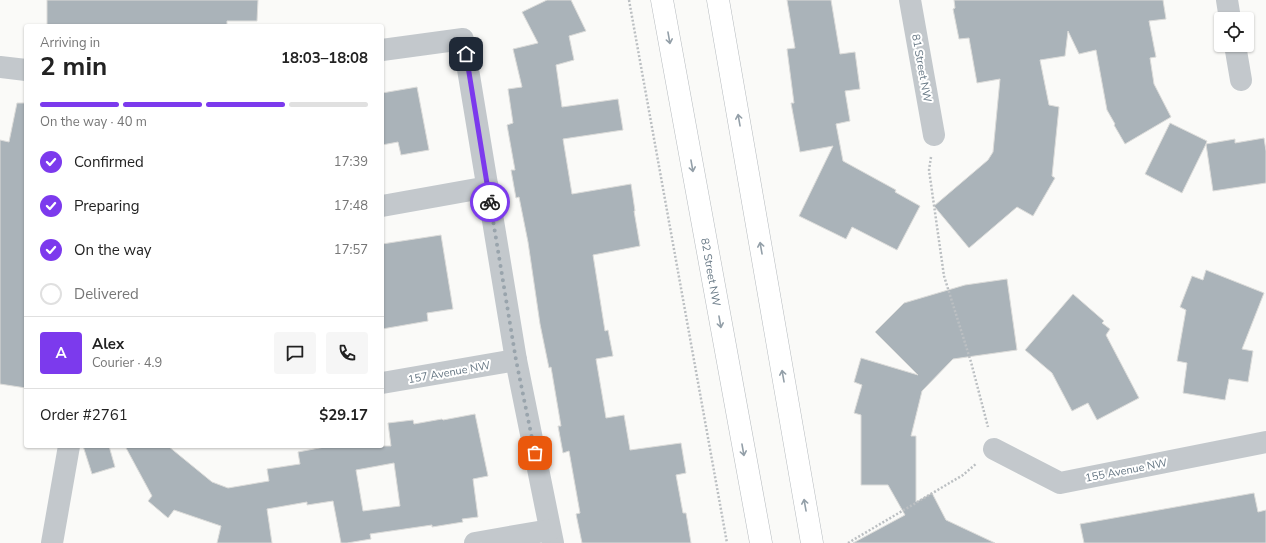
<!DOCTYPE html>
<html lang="en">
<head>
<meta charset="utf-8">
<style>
	body { margin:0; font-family:"Nunito Sans",sans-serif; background:#f6f6f6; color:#222; height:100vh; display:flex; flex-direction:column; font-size:15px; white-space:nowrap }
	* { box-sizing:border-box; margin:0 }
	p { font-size:13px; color:#767676 }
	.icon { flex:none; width:22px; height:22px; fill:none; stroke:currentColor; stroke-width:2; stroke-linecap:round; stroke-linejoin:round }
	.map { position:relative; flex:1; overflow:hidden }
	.details { position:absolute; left:24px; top:24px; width:360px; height:424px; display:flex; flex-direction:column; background:#fff; border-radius:4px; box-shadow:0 1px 3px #0004 }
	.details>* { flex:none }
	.tools { position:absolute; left:1214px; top:12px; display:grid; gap:8px }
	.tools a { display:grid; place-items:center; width:40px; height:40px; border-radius:4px; background:#fff; box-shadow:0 1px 3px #0004; font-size:20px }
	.pin { position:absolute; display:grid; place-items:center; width:34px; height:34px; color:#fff; margin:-17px; border-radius:8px; box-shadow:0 2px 6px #0006 }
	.courier { position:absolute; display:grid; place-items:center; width:40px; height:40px; margin:-20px; border:3px solid #7c3aed; border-radius:50%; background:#fff; color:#222; box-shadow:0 1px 5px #0007 }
	.summary em { font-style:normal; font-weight:700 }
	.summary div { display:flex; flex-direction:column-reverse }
	.summary { display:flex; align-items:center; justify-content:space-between; height:68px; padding:0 16px }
	h1 { font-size:26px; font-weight:700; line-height:30px }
	.bar { display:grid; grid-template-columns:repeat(4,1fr); gap:6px 4px; align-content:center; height:48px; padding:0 16px }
	.bar i { height:5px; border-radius:3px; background:#e0e0e0 }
	.bar .current { background:#7c3aed }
	.bar p { grid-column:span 4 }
	.line { display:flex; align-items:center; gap:10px; padding:0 16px; border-top:1px solid #e0e0e0 }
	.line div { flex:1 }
	.round { display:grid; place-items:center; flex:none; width:42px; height:42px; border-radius:4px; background:#f6f6f6 }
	ol { padding:0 16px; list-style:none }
	li { display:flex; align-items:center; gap:12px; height:44px }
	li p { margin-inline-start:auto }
	li .icon { padding:4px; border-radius:50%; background:#7c3aed; color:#fff; stroke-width:4 }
	li:last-child { color:#767676 }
	li i { width:22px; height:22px; border:2px solid #e0e0e0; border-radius:50% }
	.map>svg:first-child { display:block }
	.building { fill:#aab3b9; stroke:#dcdcda; fill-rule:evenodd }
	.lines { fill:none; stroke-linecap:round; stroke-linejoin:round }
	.major-casing { stroke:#b5babe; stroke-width:23 }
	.path { stroke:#bbbfc2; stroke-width:2.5; stroke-dasharray:2 2; stroke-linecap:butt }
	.minor { stroke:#c3c8cc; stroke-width:22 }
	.major { stroke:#fff; stroke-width:22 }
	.oneway { stroke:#939fa8 }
	.done { stroke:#99a4ac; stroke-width:4; stroke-dasharray:0 7.2 }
	.route { stroke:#7c3aed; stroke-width:5 }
	.labels { text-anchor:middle; stroke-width:4; stroke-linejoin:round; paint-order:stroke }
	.street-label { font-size:11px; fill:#657683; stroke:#fff }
</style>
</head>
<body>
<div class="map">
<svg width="1266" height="543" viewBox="0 0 1266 543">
	<rect width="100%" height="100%" fill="#fafaf8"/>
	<g class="building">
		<path d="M47,0H258L257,21H227V25H191V26H47Z"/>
		<path d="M547,0H571L586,31L569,36L574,60L556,65L562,107L618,99L623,130L563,139L572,194L631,184L635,211H634L640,246L593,255L605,331L608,330L613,356L596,359L606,418L624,415L630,450L681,443L686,473L676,475L683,513H686L691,543H582L576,514L580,513L569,451L563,453L558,426H561L551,367L549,368L540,324L528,242L519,197L516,198L511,170H515L507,125L513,123L508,89L522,87L513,49L538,43L522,12Z"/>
		<path d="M787,0H831L840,54L855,52L860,89L845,91L850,121L836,124L843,161L896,190L895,192L920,206L897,250L852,227L846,239L799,216L833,146L800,152L791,103H794L787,49L795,48Z"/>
		<path d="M954,0H1163L1166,19L1149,21L1156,57L1150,58L1154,84L1171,117L1125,144L1114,125L1115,124L1107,110L1096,50L1079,54L1068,31L1065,56L1040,60L1049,105L1059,107L1052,176L1055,178L1033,216L1017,207L969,248L934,206L988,160L993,152L1000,79L977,83L969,38L959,39L953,9L955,8Z"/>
		<path d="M417,87L429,150L401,155L398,142L382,145V93Z"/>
		<path d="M17,103H26V388L0,384V140L9,142Z"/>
		<path d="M1170,123L1207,141L1206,144L1235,139V143L1264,138L1266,151V183L1213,191L1206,144L1182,193L1145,174Z"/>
		<path d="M441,235L453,309L427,313L428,321L382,329V244Z"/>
		<path d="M1206,270L1264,293L1242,349L1253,351L1248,382L1229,379L1225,400L1183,393L1187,363L1177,361L1186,310L1180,307L1192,276L1203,280Z"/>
		<path d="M1007,279L1017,350L953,359L922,391L911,436H916V502L932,493L946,520L995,543H853L905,515L888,485H861V415L854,413L862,385L854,382L861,358L918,375L875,332L904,303L965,285Z"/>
		<path d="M1073,294L1104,321L1102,323L1110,329L1106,335L1139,398L1097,420L1088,403L1072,411L1052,373L1025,350Z"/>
		<path d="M475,414L488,476L473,479L478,517L462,519L463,522L432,527V525L370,534L371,539L347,543H341L333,501L307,505V502L267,509L272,543H217L221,526L174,510L168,518L148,501L152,496L125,446H168L212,482L228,488L269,481L267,469L300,464L298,452L330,446H391L388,423L413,420L414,424L442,419L443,420ZM394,463L400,506L363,511L356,470Z"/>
		<path d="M83,446H109L115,467L92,474Z"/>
		<path d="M1254,493L1258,512L1266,510V543H1084L1080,524Z"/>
	</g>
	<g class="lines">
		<defs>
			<g id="major">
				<path d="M662,0L761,543"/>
				<path d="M718,0L812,543"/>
			</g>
		</defs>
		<use href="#major" class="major-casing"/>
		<g class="path">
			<path d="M629,0L727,543"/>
			<path d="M931,157L929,170L944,276L971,362L988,427"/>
			<path d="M848,543L963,475L977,463"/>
		</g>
		<g class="minor">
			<path d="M910,0L934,135"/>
			<path d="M1227,0L1230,19"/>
			<path d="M1235,45L1241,80"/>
			<path d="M382,50L463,39L516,360L553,543"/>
			<path d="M0,67L26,70"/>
			<path d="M382,206L488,187"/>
			<path d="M382,383L516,360"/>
			<path d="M994,449L1060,483L1266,442"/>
			<path d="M52,543L69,446"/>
			<path d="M475,543L550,530"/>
		</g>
		<use href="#major" class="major"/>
	</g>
	<defs><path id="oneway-shaft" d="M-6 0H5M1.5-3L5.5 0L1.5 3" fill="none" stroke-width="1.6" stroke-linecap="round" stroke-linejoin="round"/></defs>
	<g class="oneway">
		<use href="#oneway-shaft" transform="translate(669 38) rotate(80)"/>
		<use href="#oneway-shaft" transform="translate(739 120) rotate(-100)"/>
		<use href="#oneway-shaft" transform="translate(692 166) rotate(80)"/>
		<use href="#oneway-shaft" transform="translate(761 248) rotate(-100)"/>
		<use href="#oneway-shaft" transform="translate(720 322) rotate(80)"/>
		<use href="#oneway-shaft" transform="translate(783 376) rotate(-100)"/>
		<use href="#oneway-shaft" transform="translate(743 450) rotate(80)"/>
		<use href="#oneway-shaft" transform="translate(805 505) rotate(-100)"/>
	</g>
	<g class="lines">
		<path class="done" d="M490,202L516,360L535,453"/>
		<path class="route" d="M466,54L490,202"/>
	</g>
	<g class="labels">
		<g class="street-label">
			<text transform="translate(922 68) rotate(80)" y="4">81 Street NW</text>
			<text transform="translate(711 272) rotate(80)" y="4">82 Street NW</text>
			<text transform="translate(449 372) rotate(-10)" y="4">157 Avenue NW</text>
			<text transform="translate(1126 470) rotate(-11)" y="4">155 Avenue NW</text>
		</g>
	</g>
</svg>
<div class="tools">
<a><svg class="icon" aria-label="locate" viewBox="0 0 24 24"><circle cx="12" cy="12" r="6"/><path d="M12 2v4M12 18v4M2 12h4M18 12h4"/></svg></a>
</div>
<div class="pin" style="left:535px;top:453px;background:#ea580c"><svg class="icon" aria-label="bag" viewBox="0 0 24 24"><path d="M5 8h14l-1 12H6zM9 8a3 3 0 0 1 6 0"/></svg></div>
<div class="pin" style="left:466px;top:54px;background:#1f2937"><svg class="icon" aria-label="home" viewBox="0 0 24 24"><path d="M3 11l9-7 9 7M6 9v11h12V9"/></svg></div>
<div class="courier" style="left:490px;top:202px"><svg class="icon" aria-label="bike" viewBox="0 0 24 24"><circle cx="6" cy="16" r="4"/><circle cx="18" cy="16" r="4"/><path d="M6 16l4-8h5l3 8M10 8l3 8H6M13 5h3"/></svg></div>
<section class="details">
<div class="summary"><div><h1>2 min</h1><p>Arriving in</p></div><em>18:03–18:08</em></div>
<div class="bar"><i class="current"></i><i class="current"></i><i class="current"></i><i></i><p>On the way · 40 m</p></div>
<ol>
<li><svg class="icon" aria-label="check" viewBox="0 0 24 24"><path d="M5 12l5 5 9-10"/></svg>Confirmed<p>17:39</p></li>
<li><svg class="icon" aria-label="check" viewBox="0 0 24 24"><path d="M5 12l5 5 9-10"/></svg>Preparing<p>17:48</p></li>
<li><svg class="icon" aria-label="check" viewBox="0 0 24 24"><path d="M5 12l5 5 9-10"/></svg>On the way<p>17:57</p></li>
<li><i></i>Delivered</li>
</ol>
<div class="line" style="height:72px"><b class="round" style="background:#7c3aed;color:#fff">A</b><div><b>Alex</b><p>Courier · 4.9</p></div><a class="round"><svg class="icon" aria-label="chat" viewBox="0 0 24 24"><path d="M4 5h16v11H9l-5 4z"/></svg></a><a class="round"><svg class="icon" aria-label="phone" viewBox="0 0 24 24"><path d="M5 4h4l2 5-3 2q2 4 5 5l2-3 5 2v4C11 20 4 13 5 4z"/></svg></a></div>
<div class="line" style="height:52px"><div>Order #2761</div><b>$29.17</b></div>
</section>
</div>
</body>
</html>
